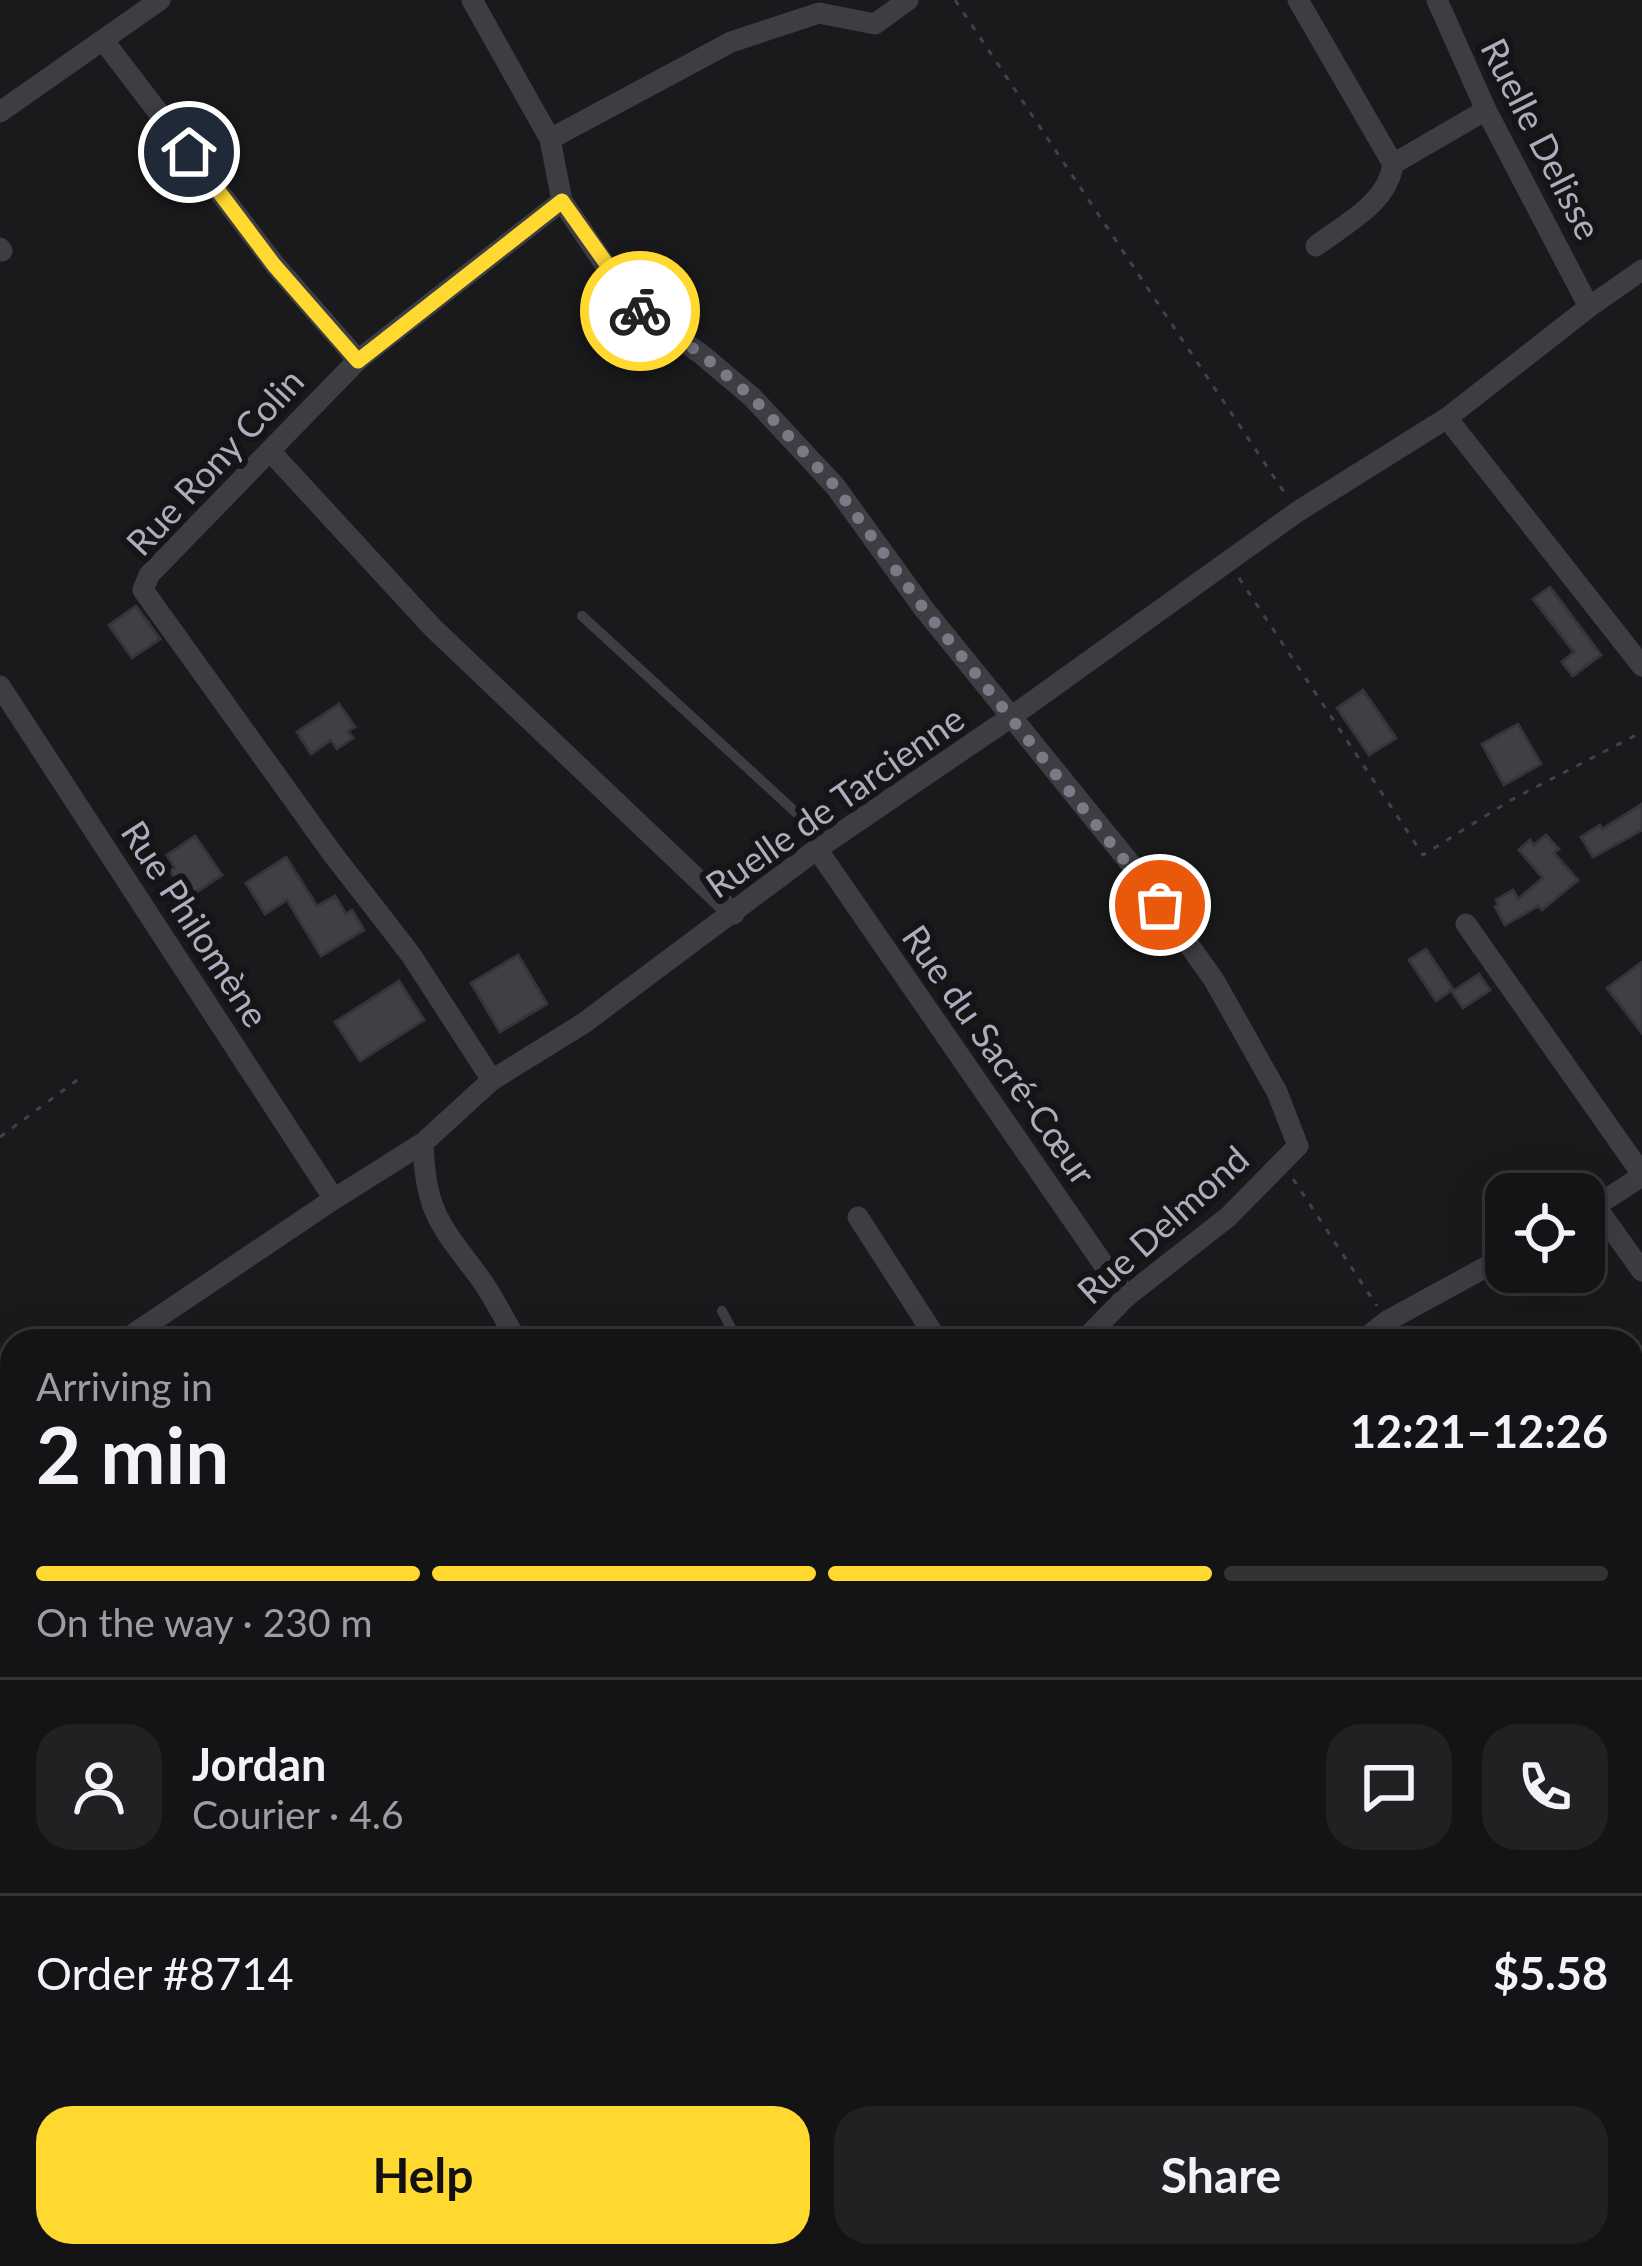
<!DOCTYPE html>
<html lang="en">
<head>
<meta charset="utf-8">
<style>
	body { margin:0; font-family:Lato,sans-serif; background:#212123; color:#f1f3f6; height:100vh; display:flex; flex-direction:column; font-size:45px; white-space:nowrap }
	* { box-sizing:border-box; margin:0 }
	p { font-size:39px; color:#9d9ea1 }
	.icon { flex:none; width:66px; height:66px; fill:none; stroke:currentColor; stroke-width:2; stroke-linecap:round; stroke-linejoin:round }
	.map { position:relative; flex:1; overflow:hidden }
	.panel { position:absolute; left:0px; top:1329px; width:1644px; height:939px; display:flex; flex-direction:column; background:#141416; border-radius:36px 36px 0 0; box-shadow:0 12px 48px #0002,0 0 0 3px #333335 }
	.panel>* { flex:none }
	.fabs { position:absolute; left:1485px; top:1173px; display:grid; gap:24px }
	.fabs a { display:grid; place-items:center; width:120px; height:120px; border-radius:24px; background:#141416; box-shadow:0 12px 48px #0002,0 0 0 3px #333335; font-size:60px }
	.pin { position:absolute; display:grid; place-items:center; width:102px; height:102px; color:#fff; margin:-51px; border:6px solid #fff; border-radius:50%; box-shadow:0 3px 12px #0007 }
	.courier { position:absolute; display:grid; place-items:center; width:120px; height:120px; margin:-60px; border:9px solid #ffd830; border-radius:50%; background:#fff; color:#222; box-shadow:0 3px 15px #0007 }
	.head em { font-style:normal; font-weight:700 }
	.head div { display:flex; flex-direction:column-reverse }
	.head { display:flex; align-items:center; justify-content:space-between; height:204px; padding:0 36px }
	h1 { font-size:78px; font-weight:700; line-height:90px }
	.bar { display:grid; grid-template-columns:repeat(4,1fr); gap:18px 12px; align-content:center; height:144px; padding:0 36px }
	.bar i { height:15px; border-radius:9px; background:#333335 }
	.bar .current { background:#ffd830 }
	.bar p { grid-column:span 4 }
	.line { display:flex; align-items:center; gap:30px; padding:0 36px; border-top:3px solid #333335 }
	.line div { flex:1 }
	.round { display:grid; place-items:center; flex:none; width:126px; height:126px; border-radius:36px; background:#212123 }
	.action { display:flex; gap:24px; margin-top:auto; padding:24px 36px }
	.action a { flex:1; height:138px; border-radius:36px; background:#ffd830; color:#111; font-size:48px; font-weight:700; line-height:138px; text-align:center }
	.action a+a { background:#212123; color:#f1f3f6 }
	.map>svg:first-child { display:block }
	.building { fill:#403f45; stroke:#353439; stroke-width:3 }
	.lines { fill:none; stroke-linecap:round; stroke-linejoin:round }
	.path { stroke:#414249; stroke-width:3; stroke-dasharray:6 9; stroke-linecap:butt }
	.service { stroke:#3d3d44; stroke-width:10 }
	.minor { stroke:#3d3d44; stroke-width:21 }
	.done { stroke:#797a85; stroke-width:12; stroke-dasharray:0 21.6 }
	.route { stroke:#ffd830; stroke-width:15 }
	.labels { text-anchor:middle; stroke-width:12; stroke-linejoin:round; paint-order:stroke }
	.street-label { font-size:36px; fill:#acaebd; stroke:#151518 }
</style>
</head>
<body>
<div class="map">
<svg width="1642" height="2266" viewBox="0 0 1642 2266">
	<rect width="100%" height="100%" fill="#1a1a1d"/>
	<g class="building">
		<path d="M1550,587L1601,655L1573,676L1562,662L1574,652L1533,599Z"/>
		<path d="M136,606L160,639L132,658L109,625Z"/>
		<path d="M1363,690L1396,738L1369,755L1337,708Z"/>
		<path d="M339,704L355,727L348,731L353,738L337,749L331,740L311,754L297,732Z"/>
		<path d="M1518,724L1541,764L1504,785L1482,744Z"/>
		<path d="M1642,804V830L1593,857L1581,837L1600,825L1602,829Z"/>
		<path d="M1546,835L1559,849L1554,853L1578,880L1542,910L1538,906L1505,925L1495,907L1498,905L1496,900L1513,890L1518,899L1543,878L1519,850L1530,840L1534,845Z"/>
		<path d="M195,836L222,875L194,894L187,883L181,887L170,871L175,868L167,855Z"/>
		<path d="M286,857L317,906L335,896L346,914L352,910L364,930L321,956L287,900L265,914L246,883Z"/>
		<path d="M1426,949L1453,989L1436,1001L1409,960Z"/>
		<path d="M518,955L547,1004L500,1032L471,983Z"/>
		<path d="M1642,962V1033L1607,988Z"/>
		<path d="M1479,974L1490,990L1463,1008L1452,992Z"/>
		<path d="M399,981L424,1020L360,1061L335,1022Z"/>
	</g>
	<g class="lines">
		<g class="path">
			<path d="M955,0L1286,495"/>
			<path d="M1239,578L1423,855L1511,800L1642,732"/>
			<path d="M0,1137L84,1075"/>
			<path d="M1293,1179L1377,1306"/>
			<path d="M1317,2266L1330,2256"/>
		</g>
		<g class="service">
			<path d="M582,616L827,841"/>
			<path d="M722,1311L738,1341"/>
			<path d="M852,2256L859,2266"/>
		</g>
		<g class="minor">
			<path d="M472,0L550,139"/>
			<path d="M1298,0L1393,164"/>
			<path d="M1437,0L1486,110L1589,307"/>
			<path d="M103,40L275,265L358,360"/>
			<path d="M0,112L160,0"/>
			<path d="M562,201L633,306L701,354L752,397L835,486L924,609L1134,868L1214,980L1277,1092L1298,1146L1228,1217L1126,1297L1083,1341"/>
			<path d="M1316,246C1346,223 1388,203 1393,164L1486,110"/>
			<path d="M0,248L2,251"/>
			<path d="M1447,418L1642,666"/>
			<path d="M270,451L433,628L734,914"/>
			<path d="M0,686L334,1199"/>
			<path d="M817,849L1126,1297"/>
			<path d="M1466,924L1642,1174"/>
			<path d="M492,1080L411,955L332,853L143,590L149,575L358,360L562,201L550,139L731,42L819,13L875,24L908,0"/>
			<path d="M423,1143C425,1209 439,1224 477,1274C493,1295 504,1319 517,1341"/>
			<path d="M1596,1207L1642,1271"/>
			<path d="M1585,1213L1642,1176"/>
			<path d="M858,1217L938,1341"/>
			<path d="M123,1341L334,1199L423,1143L492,1080L584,1023L817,849L1011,717L1297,512L1447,418L1589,307L1642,270"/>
			<path d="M1362,1341L1387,1321L1506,1256"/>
			<path d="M0,1423L12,1416"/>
			<path d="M0,1709L12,1699"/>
			<path d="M0,1936L12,1928"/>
			<path d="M1168,2256L1176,2266"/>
			<path d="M1594,2266L1609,2256"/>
		</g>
	</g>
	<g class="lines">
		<path class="done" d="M640,311L701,354L752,397L835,486L924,609L1160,905"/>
		<path class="route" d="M189,152L274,265L358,361L562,201L640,311"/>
	</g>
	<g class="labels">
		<g class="street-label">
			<text transform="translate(1541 139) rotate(63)" y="13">Ruelle Delisse</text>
			<text transform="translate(215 462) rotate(-47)" y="13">Rue Rony Colin</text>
			<text transform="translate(835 802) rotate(-35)" y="13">Ruelle de Tarcienne</text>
			<text transform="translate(195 924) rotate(57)" y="13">Rue Philomène</text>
			<text transform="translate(999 1055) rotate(55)" y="13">Rue du Sacré-Cœur</text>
			<text transform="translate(1163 1225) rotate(-42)" y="13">Rue Delmond</text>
		</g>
	</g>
</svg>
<div class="fabs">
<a><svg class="icon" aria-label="locate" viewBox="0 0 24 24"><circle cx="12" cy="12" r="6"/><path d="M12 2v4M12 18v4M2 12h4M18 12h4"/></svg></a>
</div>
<div class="pin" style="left:1160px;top:905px;background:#ea580c"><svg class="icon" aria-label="bag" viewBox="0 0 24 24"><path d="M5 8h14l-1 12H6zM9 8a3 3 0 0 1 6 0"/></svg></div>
<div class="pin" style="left:189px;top:152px;background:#1f2937"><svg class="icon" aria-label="home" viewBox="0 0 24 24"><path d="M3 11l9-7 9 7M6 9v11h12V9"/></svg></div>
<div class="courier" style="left:640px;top:311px"><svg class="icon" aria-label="bike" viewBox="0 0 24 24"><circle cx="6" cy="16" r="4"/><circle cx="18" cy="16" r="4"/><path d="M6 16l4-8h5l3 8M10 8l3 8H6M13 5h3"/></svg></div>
<section class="panel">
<div class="head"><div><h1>2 min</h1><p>Arriving in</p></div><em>12:21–12:26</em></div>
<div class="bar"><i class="current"></i><i class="current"></i><i class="current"></i><i></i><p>On the way · 230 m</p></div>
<div class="line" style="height:216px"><a class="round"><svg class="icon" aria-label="person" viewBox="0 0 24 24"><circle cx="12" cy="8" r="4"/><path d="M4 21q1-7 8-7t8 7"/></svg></a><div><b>Jordan</b><p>Courier · 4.6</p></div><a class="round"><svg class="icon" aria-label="chat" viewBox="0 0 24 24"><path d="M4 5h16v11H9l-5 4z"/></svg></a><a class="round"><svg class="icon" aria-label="phone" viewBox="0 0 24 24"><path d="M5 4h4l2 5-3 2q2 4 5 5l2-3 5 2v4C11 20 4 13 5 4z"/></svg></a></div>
<div class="line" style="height:156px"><div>Order #8714</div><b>$5.58</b></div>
<div class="action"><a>Help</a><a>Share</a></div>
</section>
</div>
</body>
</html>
